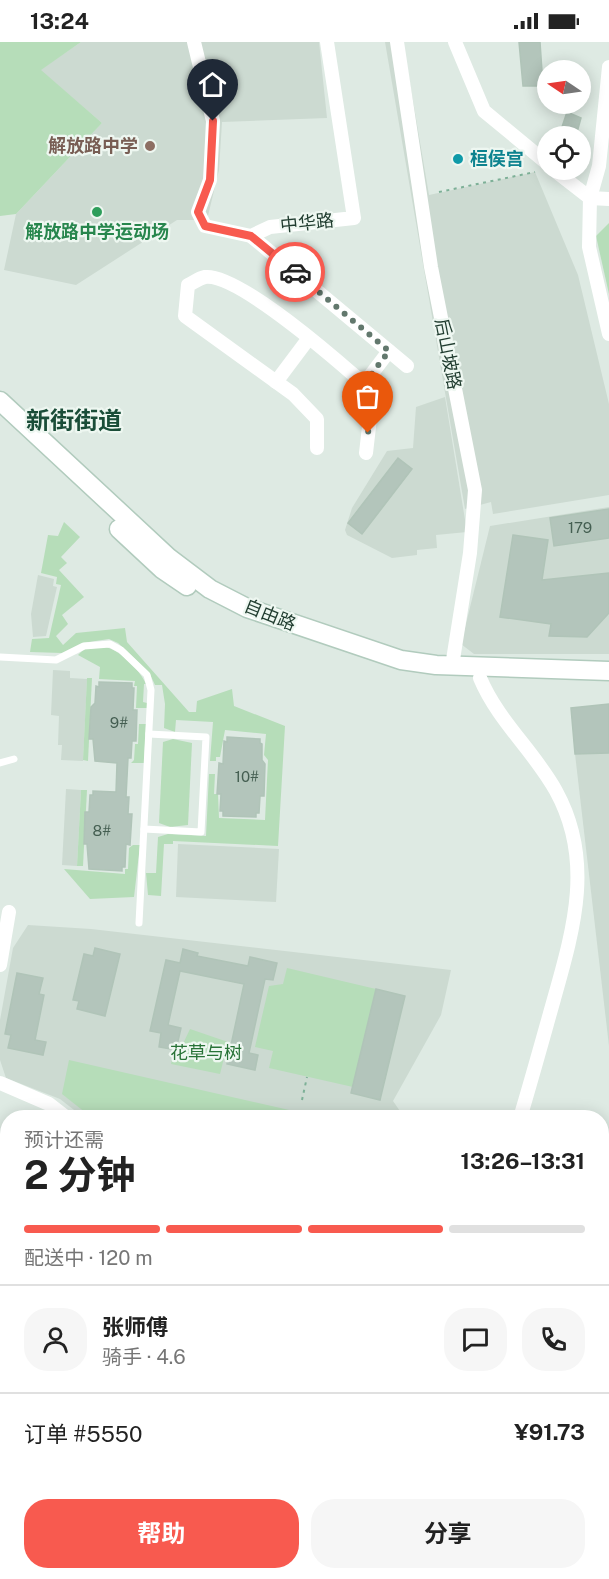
<!DOCTYPE html>
<html lang="zh">
<head>
<meta charset="utf-8">
<style>
	body { margin:0; font-family:"Public Sans","Noto Sans SC",sans-serif; background:#f6f6f6; color:#222; height:100vh; display:flex; flex-direction:column; font-size:22px; white-space:nowrap }
	* { box-sizing:border-box; margin:0 }
	p { font-size:20px; color:#767676 }
	.icon { flex:none; width:33px; height:33px; fill:none; stroke:currentColor; stroke-width:2; stroke-linecap:round; stroke-linejoin:round }
	.map { position:relative; flex:1; overflow:hidden }
	.details { position:absolute; left:0px; top:1068px; width:609px; height:470px; display:flex; flex-direction:column; background:#fff; border-radius:24px 24px 0 0; box-shadow:0 3px 15px #0003 }
	.details>* { flex:none }
	.needle { width:39px; rotate:283deg }
	.fabs { position:absolute; left:537px; top:18px; display:grid; gap:12px }
	.fabs a { display:grid; place-items:center; width:54px; height:54px; border-radius:50%; background:#fff; box-shadow:0 3px 15px #0003; font-size:30px }
	.pin { position:absolute; display:grid; place-items:center; width:51px; height:51px; color:#fff; margin:-62px -26px; border-radius:50% 50% 50% 0; rotate:-45deg; box-shadow:0 0 6px #0007 }
	.pin .icon { rotate:45deg }
	.courier { position:absolute; display:grid; place-items:center; width:60px; height:60px; margin:-30px; border:4px solid #f85a4f; border-radius:50%; background:#fff; color:#222; box-shadow:0 2px 8px #0007 }
	.summary em { font-style:normal; font-weight:700 }
	.summary div { display:flex; flex-direction:column-reverse }
	.summary { display:flex; align-items:center; justify-content:space-between; height:102px; padding:0 24px }
	h1 { font-size:39px; font-weight:700; line-height:45px }
	.bar { display:grid; grid-template-columns:repeat(4,1fr); gap:9px 6px; align-content:center; height:72px; padding:0 24px }
	.bar i { height:8px; border-radius:4px; background:#e0e0e0 }
	.bar .on { background:#f85a4f }
	.bar p { grid-column:span 4 }
	.line { display:flex; align-items:center; gap:15px; padding:0 24px; border-top:2px solid #e0e0e0 }
	.line div { flex:1 }
	.round { display:grid; place-items:center; flex:none; width:63px; height:63px; border-radius:24px; background:#f6f6f6 }
	.primary-button { display:flex; gap:12px; margin-top:auto; padding:12px 24px }
	.primary-button a { flex:1; height:69px; border-radius:24px; background:#f85a4f; color:#fff; font-size:24px; font-weight:700; line-height:69px; text-align:center }
	.primary-button a+a { background:#f6f6f6; color:#222 }
	.status { display:flex; justify-content:space-between; align-items:center; height:42px; padding:0 30px; background:#fff; direction:ltr }
	.status svg { height:16px; fill:currentColor }
	.map>svg:first-child { display:block }
	.built { fill:#ccdad1 }
	.green { fill:#b6ddb9 }
	.water { fill:#83d3d1 }
	.building { fill:#b3c5bb; stroke:#b0c4b8; stroke-width:1.5 }
	.lines { fill:none; stroke-linecap:round; stroke-linejoin:round }
	.secondary-casing { stroke:#b1cbbd; stroke-width:21 }
	.path { stroke:#7db097; stroke-width:2; stroke-dasharray:3 4.5; stroke-linecap:butt }
	.lane { stroke:#fff; stroke-width:7 }
	.street { stroke:#fff; stroke-width:14 }
	.secondary { stroke:#fff; stroke-width:18 }
	.done { stroke:#62786d; stroke-width:6; stroke-dasharray:0 10.8 }
	.route { stroke:#f85a4f; stroke-width:8 }
	.education-dot { fill:#8d6e63; stroke:#eef7f1; stroke-width:2 }
	.culture-dot { fill:#0f9aa8; stroke:#eef7f1; stroke-width:2 }
	.leisure-dot { fill:#2e9e5b; stroke:#eef7f1; stroke-width:2 }
	.labels { text-anchor:middle; stroke-width:4.5; stroke-linejoin:round; paint-order:stroke }
	.number-label { font-size:15px; fill:#445e51 }
	.education-label { font-size:18px; font-weight:bold; fill:#785e54; stroke:#eef7f1; text-anchor:end }
	.culture-label { font-size:18px; font-weight:bold; fill:#0d838f; stroke:#eef7f1; text-anchor:start }
	.street-label { font-size:18px; fill:#1f3b2e; stroke:#eef7f1 }
	.leisure-label { font-size:18px; font-weight:bold; fill:#27864d; stroke:#eef7f1 }
	.park-label { font-size:18px; fill:#287337; stroke:#eef7f1 }
	.district-label { font-size:24px; font-weight:bold; fill:#1a4d38; stroke:#eef7f1 }
</style>
</head>
<body>
<div class="status"><b>13:24</b><svg viewBox="0 0 49 12"><path d="M0 12V9h3v3zM5 12V6h3v6zM10 12V3h3v9zM15 12V0h3v12zM26 1h20v11H26zM47 4h2v5h-2z"/></svg></div>
<div class="map">
<svg width="609" height="1537" viewBox="0 0 609 1537">
	<rect width="100%" height="100%" fill="#deeae3"/>
	<g class="built">
		<path d="M81,0H319L327,76L222,80L219,128L207,178H177L76,243L4,228L16,172L102,81L40,28Z"/>
		<path d="M385,0H403L429,153L535,130L578,233L609,362V453L493,472L491,460L465,467Z"/>
		<path d="M445,355L467,490L436,493L437,506L417,508V513L392,516L347,493L345,488L352,466L387,409L413,406L416,365Z"/>
		<path d="M609,465V612H474L461,602L490,484Z"/>
		<path d="M38,533L54,537L53,544L57,545L46,594L33,595L31,572Z"/>
		<path d="M53,628L70,629V636L87,637L83,719L61,718L62,703H58L59,674L51,673Z"/>
		<path d="M609,711V1004L575,712Z"/>
		<path d="M66,747L81,748L77,824L62,823Z"/>
		<path d="M178,802L279,807L276,860L176,855Z"/>
		<path d="M28,883L91,887L451,928L441,973L393,1059L402,1072L444,1068L446,1075H83L60,1057L6,1036L0,1018V978L13,906Z"/>
	</g>
	<g class="green">
		<path d="M0,0H81L41,28L102,81L16,172L0,174Z"/>
		<path d="M609,181V252L596,194Z"/>
		<path d="M64,480L80,495L61,515L67,521L59,528L84,555L62,573L68,582L56,594L63,603L76,591L125,586L127,600L189,670H196L197,659L232,647L234,664L285,684L278,804L173,799V802H164L161,854L148,853L146,831H156L158,795L168,792L206,794L209,732H215L214,752H218L219,776L265,778L268,718L264,713L266,692L225,688L220,715H216V719H210L213,680L176,678L175,690L164,686L165,662L162,643H155L149,630L118,601L109,597L82,601L62,611L30,610L32,597L49,596L61,543L56,542L57,535L41,531L48,493L58,494Z"/>
		<path d="M106,605C121,609 140,628 146,642H144L143,660L147,661V666H136L137,644H134L135,639L99,637L100,625L78,613L84,607Z"/>
		<path d="M87,636H92L88,719L83,718Z"/>
		<path d="M139,682H146L144,721H131L134,718L135,702H138Z"/>
		<path d="M173,697L192,701L188,783L170,785L159,781L163,700Z"/>
		<path d="M81,748H87L83,824H77Z"/>
		<path d="M133,803H140L134,855L90,857L64,827L125,832V827H128L129,806Z"/>
		<path d="M287,926L376,947L353,1045L269,1026L273,1009L255,1005L269,944L283,942Z"/>
		<path d="M190,987L228,1000L220,1032L171,1022L174,1009L180,1008Z"/>
		<path d="M69,1018L320,1075H91L62,1052Z"/>
	</g>
	<path class="water" d="M609,1479V1537H362L392,1530H602V1481Z"/>
	<g class="building">
		<path d="M519,0H540L543,44H523Z"/>
		<path d="M567,70L581,76L576,94H559Z"/>
		<path d="M398,416L412,427L362,492L348,481Z"/>
		<path d="M609,467V496L554,504L550,476Z"/>
		<path d="M513,493L548,498L542,538L609,531V571L587,595L549,594L551,582L500,575Z"/>
		<path d="M99,640L132,641V646H134L133,668H137L136,699H132L131,716H128L126,755H129L128,772H132L130,803L126,802L125,825H122V829L89,827L87,802H84L85,770H89L90,753H93V749L116,750L117,721L95,719L93,697H89L91,665L95,661L96,644L99,645Z"/>
		<path d="M609,662V711L575,712L571,666Z"/>
		<path d="M227,695L260,697V701L262,702V718L265,722L264,754H260L259,771H256V775L223,774V769H220L221,752H217L219,721L223,722L224,699L227,700Z"/>
		<path d="M95,906L120,912L105,974L77,967L79,959L73,958L84,912L93,914Z"/>
		<path d="M183,907L198,911L197,914L248,924L250,915L277,921L273,938L265,937L249,1011L258,1013L255,1028L227,1022L244,942L180,929L168,983L181,986L176,1008L159,1005L161,991L150,989L166,918L180,921Z"/>
		<path d="M17,931L43,936L39,952L44,953L35,998L46,1000L43,1013L8,1006L11,993L5,992Z"/>
		<path d="M376,947L405,954L380,1058L351,1051Z"/>
	</g>
	<g class="lines">
		<defs>
			<g id="secondary">
				<path d="M0,359L169,516L210,547L247,566L401,618L436,623L609,629"/>
				<path d="M119,487L162,527L187,544"/>
				<path d="M602,1452L609,1451"/>
				<path d="M230,1537L255,1530"/>
			</g>
		</defs>
		<use href="#secondary" class="secondary-casing"/>
		<g class="path">
			<path d="M439,150L535,130"/>
			<path d="M302,1058L307,1035"/>
		</g>
		<g class="lane">
			<path d="M0,615L56,618L84,604L110,602L121,608L147,633L151,648L139,881"/>
			<path d="M0,721L14,717"/>
			<path d="M144,787L201,790L206,695L149,692"/>
			<path d="M0,1326L8,1324"/>
		</g>
		<g class="street">
			<path d="M194,0L213,79L210,138L198,170L205,184L251,194L270,185L354,176L327,0"/>
			<path d="M397,0L431,225L475,448L470,511L452,624"/>
			<path d="M455,0L484,69L548,122"/>
			<path d="M609,25L599,124L590,156L589,205L609,292"/>
			<path d="M554,128L590,156L609,157"/>
			<path d="M251,194L407,324"/>
			<path d="M276,340L309,296"/>
			<path d="M364,342L389,309"/>
			<path d="M317,406V377L293,352L185,274L188,243C193,241 199,236 205,235C239,231 345,325 373,350L366,411"/>
			<path d="M480,636C498,679 534,709 556,749C594,818 574,886 554,957C543,996 532,1036 520,1076"/>
			<path d="M0,923L9,870"/>
			<path d="M0,1041L49,1062L67,1076"/>
			<path d="M0,1216L8,1226"/>
			<path d="M602,1232L609,1233"/>
			<path d="M147,1530L149,1537"/>
		</g>
		<use href="#secondary" class="secondary"/>
	</g>
	<g class="lines">
		<path class="done" d="M295,230L389,309L364,342L373,350L368,391"/>
		<path class="route" d="M213,79L210,138L198,170L205,184L251,194L295,230"/>
	</g>
	<circle class="education-dot" cx="150" cy="104" r="6"/>
	<circle class="culture-dot" cx="458" cy="117" r="6"/>
	<circle class="leisure-dot" cx="97" cy="170" r="6"/>
	<g class="labels">
		<g class="number-label">
			<text x="580" y="491">179</text>
			<text x="119" y="686">9#</text>
			<text x="247" y="740">10#</text>
			<text x="102" y="794">8#</text>
		</g>
		<g class="education-label">
			<text x="138" y="110">解放路中学</text>
		</g>
		<g class="culture-label">
			<text x="470" y="123">桓侯宫</text>
		</g>
		<g class="street-label">
			<text transform="translate(307 181) rotate(-6)" y="6">中华路</text>
			<text transform="translate(448 312) rotate(79)" y="6">后山坡路</text>
			<text transform="translate(270 573) rotate(22)" y="6">自由路</text>
		</g>
		<g class="leisure-label">
			<text x="97" y="196">解放路中学运动场</text>
		</g>
		<g class="park-label">
			<text x="206" y="1017">花草与树</text>
		</g>
		<g class="district-label">
			<text x="74" y="387">新街街道</text>
		</g>
	</g>
</svg>
<div class="fabs">
<a><svg class="needle" viewBox="-14 -14 28 28"><path d="M0-13l5 13h-10z" fill="#e53935"/><path d="M0 13l5-13h-10z" fill="#767676"/></svg></a>
<a><svg class="icon" aria-label="locate" viewBox="0 0 24 24"><circle cx="12" cy="12" r="6"/><path d="M12 2v4M12 18v4M2 12h4M18 12h4"/></svg></a>
</div>
<div class="pin" style="left:368px;top:391px;background:#ea580c"><svg class="icon" aria-label="bag" viewBox="0 0 24 24"><path d="M5 8h14l-1 12H6zM9 8a3 3 0 0 1 6 0"/></svg></div>
<div class="pin" style="left:213px;top:79px;background:#1f2937"><svg class="icon" aria-label="home" viewBox="0 0 24 24"><path d="M3 11l9-7 9 7M6 9v11h12V9"/></svg></div>
<div class="courier" style="left:295px;top:230px"><svg class="icon" aria-label="car" viewBox="0 0 24 24"><path d="M5 17H2v-5l4-1 3-4h7l3 4 3 1v5h-3M9 17h6M6 11h13"/><circle cx="7" cy="17" r="2"/><circle cx="17" cy="17" r="2"/></svg></div>
<section class="details">
<div class="summary"><div><h1>2 分钟</h1><p>预计还需</p></div><em>13:26–13:31</em></div>
<div class="bar"><i class="on"></i><i class="on"></i><i class="on"></i><i></i><p>配送中 · 120 m</p></div>
<div class="line" style="height:108px"><a class="round"><svg class="icon" aria-label="person" viewBox="0 0 24 24"><circle cx="12" cy="8" r="4"/><path d="M4 21q1-7 8-7t8 7"/></svg></a><div><b>张师傅</b><p>骑手 · 4.6</p></div><a class="round"><svg class="icon" aria-label="chat" viewBox="0 0 24 24"><path d="M4 5h16v11H9l-5 4z"/></svg></a><a class="round"><svg class="icon" aria-label="phone" viewBox="0 0 24 24"><path d="M5 4h4l2 5-3 2q2 4 5 5l2-3 5 2v4C11 20 4 13 5 4z"/></svg></a></div>
<div class="line" style="height:78px"><div>订单 #5550</div><b>¥91.73</b></div>
<div class="primary-button"><a>帮助</a><a>分享</a></div>
</section>
</div>
</body>
</html>
